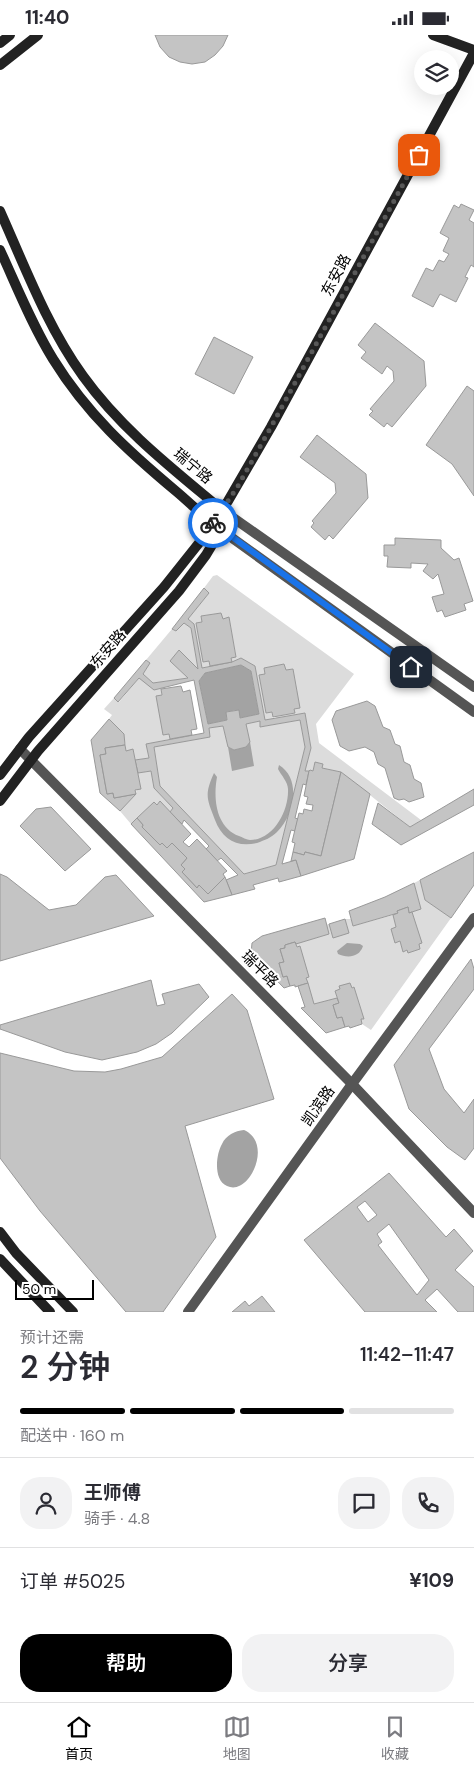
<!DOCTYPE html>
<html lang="zh">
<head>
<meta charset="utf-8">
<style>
	body { margin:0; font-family:"DM Sans","Noto Sans SC",sans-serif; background:#f2f2f3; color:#2b2b33; height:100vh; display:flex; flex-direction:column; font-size:19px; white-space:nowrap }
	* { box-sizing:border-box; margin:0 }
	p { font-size:16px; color:#7c7c81 }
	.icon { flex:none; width:28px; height:28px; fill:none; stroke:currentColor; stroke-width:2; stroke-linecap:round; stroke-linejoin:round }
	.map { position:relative; height:1277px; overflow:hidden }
	.sheet { display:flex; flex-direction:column; background:#fff; flex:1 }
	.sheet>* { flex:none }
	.buttons { position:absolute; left:414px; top:15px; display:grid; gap:10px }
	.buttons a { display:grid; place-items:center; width:45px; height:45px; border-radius:50%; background:#fff; box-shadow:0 5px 20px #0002; font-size:25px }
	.scale { position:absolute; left:15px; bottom:12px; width:79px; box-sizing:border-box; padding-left:5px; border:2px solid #000; border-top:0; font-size:14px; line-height:18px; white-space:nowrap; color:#000; -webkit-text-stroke:4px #fff; paint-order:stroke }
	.pin { position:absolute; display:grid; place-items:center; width:42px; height:42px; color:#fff; margin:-21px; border-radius:10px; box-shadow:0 2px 8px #0006 }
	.courier { position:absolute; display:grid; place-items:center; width:50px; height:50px; margin:-25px; border:4px solid #1a73e8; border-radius:50%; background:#fff; color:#222; box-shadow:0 1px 6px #0007 }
	.overview em { font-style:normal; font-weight:600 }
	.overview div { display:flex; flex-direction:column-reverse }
	.overview { display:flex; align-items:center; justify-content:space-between; height:85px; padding:0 20px }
	h1 { font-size:32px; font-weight:600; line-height:38px }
	.bar { display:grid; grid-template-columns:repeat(4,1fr); gap:8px 5px; align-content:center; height:60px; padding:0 20px }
	.bar i { height:6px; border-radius:4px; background:#e1e1e2 }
	.bar .selected { background:#000 }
	.bar p { grid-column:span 4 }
	.line { display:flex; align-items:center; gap:12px; padding:0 20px; border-top:1px solid #e1e1e2 }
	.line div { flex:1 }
	.round { display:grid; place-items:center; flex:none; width:52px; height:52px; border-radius:20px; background:#f2f2f3 }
	.button { display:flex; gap:10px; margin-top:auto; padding:10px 20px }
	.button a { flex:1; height:58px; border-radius:20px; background:#000; color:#fff; font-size:20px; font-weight:600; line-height:58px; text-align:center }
	.button a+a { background:#f2f2f3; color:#2b2b33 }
	.status { display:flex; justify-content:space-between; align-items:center; height:35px; padding:0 25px; background:#fff; direction:ltr }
	.status svg { height:14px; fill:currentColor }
	.menu { display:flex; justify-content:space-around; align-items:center; height:70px; border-top:1px solid #e1e1e2; background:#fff; font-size:14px; color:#7c7c81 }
	.menu a { display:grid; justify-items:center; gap:2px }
	.menu .selected { color:#000 }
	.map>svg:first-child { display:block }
	.green { fill:#dcdcdc }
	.water { fill:#a3a3a3 }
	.building { fill:#c4c4c4; stroke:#999; fill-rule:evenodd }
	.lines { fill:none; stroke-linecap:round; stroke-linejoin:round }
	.street { stroke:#555; stroke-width:10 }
	.secondary { stroke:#222; stroke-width:10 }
	.done { stroke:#595959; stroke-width:5; stroke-dasharray:0 9 }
	.route { stroke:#1a73e8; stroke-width:6 }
	.labels { text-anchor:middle; stroke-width:4; stroke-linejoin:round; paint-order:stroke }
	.street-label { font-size:15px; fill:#000; stroke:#fff }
</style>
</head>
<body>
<div class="status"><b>11:40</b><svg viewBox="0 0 49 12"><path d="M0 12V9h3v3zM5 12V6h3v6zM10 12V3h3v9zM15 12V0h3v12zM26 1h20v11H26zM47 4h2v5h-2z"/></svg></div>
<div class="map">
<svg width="474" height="1277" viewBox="0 0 474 1277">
	<rect width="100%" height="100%" fill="#fff"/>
	<g class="green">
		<path d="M217,540L354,639L316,689L319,708L421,785L410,792L341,737L322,733L323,729L315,727L313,736H305L311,713L305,678L277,683L275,682L295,678L294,674L299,673L293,634L286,635L284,629L264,633L265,639L259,640L266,678L272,677L273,684L265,685L255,631L241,623L232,627L231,623L236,621L229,583L223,584L221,578L201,581L202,587L196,588L203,627L209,626L210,631L202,633L194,589L188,584L209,558L204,553L213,541Z"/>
		<path d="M184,588L191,593L198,634L179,615L171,626L188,643L153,648L143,639L150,628L146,625L172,594L176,596Z"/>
		<path d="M139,643L161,653L163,700L169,699L170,704L147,709L149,723L135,725L133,715L126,716L124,699L109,684L112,680L104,674L114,663L119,667Z"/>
		<path d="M300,685L305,712L276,830L244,839L160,751L154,712L210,702L209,693L223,691L228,712L234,715L246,712L250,707L246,689L260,686L261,692Z"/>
		<path d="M151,736L154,753L173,773L170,777L161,767L157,770L154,767L131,789L120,776L136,759L138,738Z"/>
		<path d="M420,845L425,865L451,883L371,995L362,989L361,984L363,983L354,952L339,951L340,954L335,956L337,963L314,969L306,943L309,942L299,911L297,912L296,909L329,899L326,890L329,889L333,902L349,898L345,884H351L353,891L393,880L396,892L395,908L400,906L403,917L407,915L408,917L420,914L419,909L421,908L412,877L421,874L414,848Z"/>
	</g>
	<g class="water">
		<path d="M241,630L251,636L259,679L240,683L238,675L226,677L227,685L208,689L199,646L205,638Z"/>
		<path d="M250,707L254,731L232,736L228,712L234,715L246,712Z"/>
		<path d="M279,730C302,744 294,781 277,797C271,803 265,805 257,808C237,813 222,804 215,785C207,764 204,760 214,738L217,742C213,764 216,792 239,801C242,802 247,805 250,805C274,805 289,775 288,754C288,747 281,740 278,734Z"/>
		<path d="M347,908L360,909L363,911C359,923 347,923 338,919L337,916Z"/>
		<path d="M244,1095C274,1108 249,1162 227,1151C213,1145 216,1119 222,1109C226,1100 235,1096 244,1095Z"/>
	</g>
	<g class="building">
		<path d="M155,0H228L223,11L215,20L205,27L192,29L180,27L169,22L160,12Z"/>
		<path d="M461,169L474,175L469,185L474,188V232L471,230L465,242L468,243L456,267L440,259L433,272L412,261L426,233L433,236L439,225L444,227L449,219L443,216L449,203L440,198L454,170L459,173Z"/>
		<path d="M375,288L424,326L426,351L392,392L387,388L384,392L369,380L373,376L370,374L394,346L393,336L387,331L382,339L361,323L366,317L358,310Z"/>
		<path d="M214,302L253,322L234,359L195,339Z"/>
		<path d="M467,351L474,356V461L452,429L426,410Z"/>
		<path d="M317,400L366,439L368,463L333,504L329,500L325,505L311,492L314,488L312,486L336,458L335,448L300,422Z"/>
		<path d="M395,503L441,505V513L454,525L459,523L473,566L464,569L466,575L445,582L442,575L437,577L432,562L444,559L438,539L433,544L423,536L428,529L411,528V533L387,532L388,521H384V510H395Z"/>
		<path d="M204,553L209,558L188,584L194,589L202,633L232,627L241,623L255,631L265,685L305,678L311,713L305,736H309L306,750L303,749L295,783L298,784L295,796L291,795L282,829L296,825L301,841L279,847L278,843L253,850L255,854L232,860L226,845L238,840L221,823L217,826L206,814L209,811L184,785L182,789L170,777L173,773L154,753L151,736L138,738L135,725L149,723L146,709L204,698L194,645L154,655L139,643L118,667L114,663L146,625L150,628L143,639L153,648L188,643L170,626L179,615L198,634L191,593L184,588L176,596L172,594ZM241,630L251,636L259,679L240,683L239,675L226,677L227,685L208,689L199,646L205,638ZM300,685L305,712L276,830L244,839L160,751L154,712L210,702L209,693L223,691L228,712L234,715L246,712L250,707L246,689L260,686V692Z"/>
		<path d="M221,578L223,584L229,582L236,622L231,623L232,627L210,631L209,626L203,627L196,588L202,587L201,581Z"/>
		<path d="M284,629L286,635L293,634L300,673L294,674L295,678L273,682L272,677L266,678L259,640L265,639L264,633Z"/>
		<path d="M181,651L183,657L190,655L197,694L191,695L192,700L170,704L169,699L163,700L156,661L162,660L161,654Z"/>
		<path d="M367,666L375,671L383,692L390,695L395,709L400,711L404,727L410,730L414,744L421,748L424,762L409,767L404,764L399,765L394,763L385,733L378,729L374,717L365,712L349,716L340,711L332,685L336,676Z"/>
		<path d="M109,684L124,699L125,710L105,713L106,719L100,720L107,759L113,758L114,763L136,759L120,776L100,758L91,705Z"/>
		<path d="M125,710L126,716L133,714L141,754L135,755L136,759L114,763L113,758L107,759L100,720L106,719L105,713Z"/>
		<path d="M315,727L323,729L322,733L341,737L321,821L305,817L304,820L293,817L295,808L292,807L299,778L303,779L304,774L312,776L313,770L306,769L308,762L304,761L309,736L310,735L313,736Z"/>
		<path d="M341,737L370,759L354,824L301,841L296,825L291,826L293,817L304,820L305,817L321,821Z"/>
		<path d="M474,754V770L401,810L372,789L378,768L410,792Z"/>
		<path d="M160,766L191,799L183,807L189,812L197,804L227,836L223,839L225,842L208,859L199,850L197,853L182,837L185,834L181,830L187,823L172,808L167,813L162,808L160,810L142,792L143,790L137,783L154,767L157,770Z"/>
		<path d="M51,772L91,814L65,836L20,791L36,774Z"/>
		<path d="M137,783L143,790L142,792L160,810L162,808L167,813L172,808L187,823L181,830L185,834L182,837L197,853L199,850L208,859L225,842L232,860L204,867L131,789Z"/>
		<path d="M474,817V850L451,883L425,865L420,845Z"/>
		<path d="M0,839L7,842L49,875L76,870L105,842L116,840L154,881L0,926Z"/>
		<path d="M414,848L421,874L409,878L408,872L397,876L398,878L353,891L349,876L385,862Z"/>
		<path d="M408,872L409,878L412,877L422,908L419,909L420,914L408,918L407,915L403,917L400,906L395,908L391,894L396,892L393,880L398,878L397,876Z"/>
		<path d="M325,883L329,899L296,909L295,907L285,910V913L280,914L284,927L279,928L283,942L287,941L290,951L284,953L251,919L252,908L262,901Z"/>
		<path d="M345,884L349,898L333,903L329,889Z"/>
		<path d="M295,907L297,912L300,911L309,942L306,943L308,948L295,952V950L290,951L287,941L283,942L279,928L284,927L280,914L285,913V910Z"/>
		<path d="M471,924L474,934V954L429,1014L444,1054L464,1078L474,1064V1113L465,1125L447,1112L409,1074L394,1030Z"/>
		<path d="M151,945L157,971L165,969L162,959L199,949L209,962L172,998L156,1009L137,1017L102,1025L65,1017L0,994V990Z"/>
		<path d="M308,948L314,969L337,963L339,968L333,970L337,983L342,982L345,992L326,998L301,973L305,972L298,951Z"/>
		<path d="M350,948L352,953L354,952L364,984H361L362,989L350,993L349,991L345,992L342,982L337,983L333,970L339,968L335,956L340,954L339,951Z"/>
		<path d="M232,959L247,975L274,1064L185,1091L216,1202L163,1277H126L40,1176L0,1123V1018L74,1036L105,1037L121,1034L162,1022Z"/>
		<path d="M389,1138L446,1202L454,1194L473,1216L455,1235L474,1252V1277H458L437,1254L425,1265L437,1277H365L304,1205ZM365,1166L377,1180L368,1187L357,1172ZM389,1189L429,1245L417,1260L378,1210L382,1207L377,1199Z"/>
		<path d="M262,1261L275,1277H232L245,1266L249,1271Z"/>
	</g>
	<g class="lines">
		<g class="street">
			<path d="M222,475L474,652"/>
			<path d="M221,495L474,677"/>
			<path d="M20,714L352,1049L474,1178"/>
			<path d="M188,1277L352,1049L474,883"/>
		</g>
		<g class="secondary">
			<path d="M433,0L474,15"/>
			<path d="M0,8L10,0"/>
			<path d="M0,30L38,0"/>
			<path d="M0,176C25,232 47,291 83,341C121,394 173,434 222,475"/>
			<path d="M0,215C17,252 32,290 53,324C87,379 128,416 177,457C190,468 203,481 217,492"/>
			<path d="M0,740L29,702L164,552L203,503L228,466L271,392L474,18"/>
			<path d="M0,766L38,716L179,556L206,520L221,495L222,475"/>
			<path d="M0,1197L16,1218L73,1277"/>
			<path d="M0,1224L50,1277"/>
		</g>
	</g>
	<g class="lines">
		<path class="done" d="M213,488L238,451L271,392L419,120"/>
		<path class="route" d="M213,488L411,632"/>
	</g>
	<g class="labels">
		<g class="street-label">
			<text transform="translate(336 240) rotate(-62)" y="5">东安路</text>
			<text transform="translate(193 431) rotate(40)" y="5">瑞宁路</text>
			<text transform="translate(108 614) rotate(-49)" y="5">东安路</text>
			<text transform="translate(260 934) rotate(45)" y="5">瑞平路</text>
			<text transform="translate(318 1071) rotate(-55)" y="5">凯滨路</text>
		</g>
	</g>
</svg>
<div class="buttons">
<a><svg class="icon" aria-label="layers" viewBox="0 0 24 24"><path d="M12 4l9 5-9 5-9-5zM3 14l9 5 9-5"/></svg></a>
</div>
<div class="scale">50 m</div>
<div class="pin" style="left:419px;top:120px;background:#ea580c"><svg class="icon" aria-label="bag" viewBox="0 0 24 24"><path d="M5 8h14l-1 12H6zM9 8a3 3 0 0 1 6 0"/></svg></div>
<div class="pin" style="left:411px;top:632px;background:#1f2937"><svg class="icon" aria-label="home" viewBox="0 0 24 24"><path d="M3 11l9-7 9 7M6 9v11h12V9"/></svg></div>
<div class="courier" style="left:213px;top:488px"><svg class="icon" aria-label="bike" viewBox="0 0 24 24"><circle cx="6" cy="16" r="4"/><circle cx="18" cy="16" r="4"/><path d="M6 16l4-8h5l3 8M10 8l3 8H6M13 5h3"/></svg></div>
</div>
<section class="sheet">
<div class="overview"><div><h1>2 分钟</h1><p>预计还需</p></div><em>11:42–11:47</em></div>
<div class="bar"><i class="selected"></i><i class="selected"></i><i class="selected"></i><i></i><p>配送中 · 160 m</p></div>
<div class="line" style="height:90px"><a class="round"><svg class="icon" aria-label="person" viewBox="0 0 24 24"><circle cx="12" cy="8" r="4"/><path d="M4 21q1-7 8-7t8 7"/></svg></a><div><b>王师傅</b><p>骑手 · 4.8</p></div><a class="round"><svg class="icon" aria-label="chat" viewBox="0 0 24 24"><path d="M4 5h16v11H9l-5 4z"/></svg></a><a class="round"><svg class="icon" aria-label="phone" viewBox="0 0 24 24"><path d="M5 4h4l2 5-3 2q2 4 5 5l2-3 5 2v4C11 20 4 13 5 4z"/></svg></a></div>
<div class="line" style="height:65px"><div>订单 #5025</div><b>¥109</b></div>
<div class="button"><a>帮助</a><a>分享</a></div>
</section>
<nav class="menu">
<a class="selected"><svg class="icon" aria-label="home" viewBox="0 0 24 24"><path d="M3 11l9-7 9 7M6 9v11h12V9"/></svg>首页</a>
<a><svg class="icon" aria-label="map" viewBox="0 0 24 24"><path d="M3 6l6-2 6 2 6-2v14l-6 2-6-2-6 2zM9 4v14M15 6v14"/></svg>地图</a>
<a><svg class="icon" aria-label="saved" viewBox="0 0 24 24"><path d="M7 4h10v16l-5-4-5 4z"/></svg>收藏</a>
</nav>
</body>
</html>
